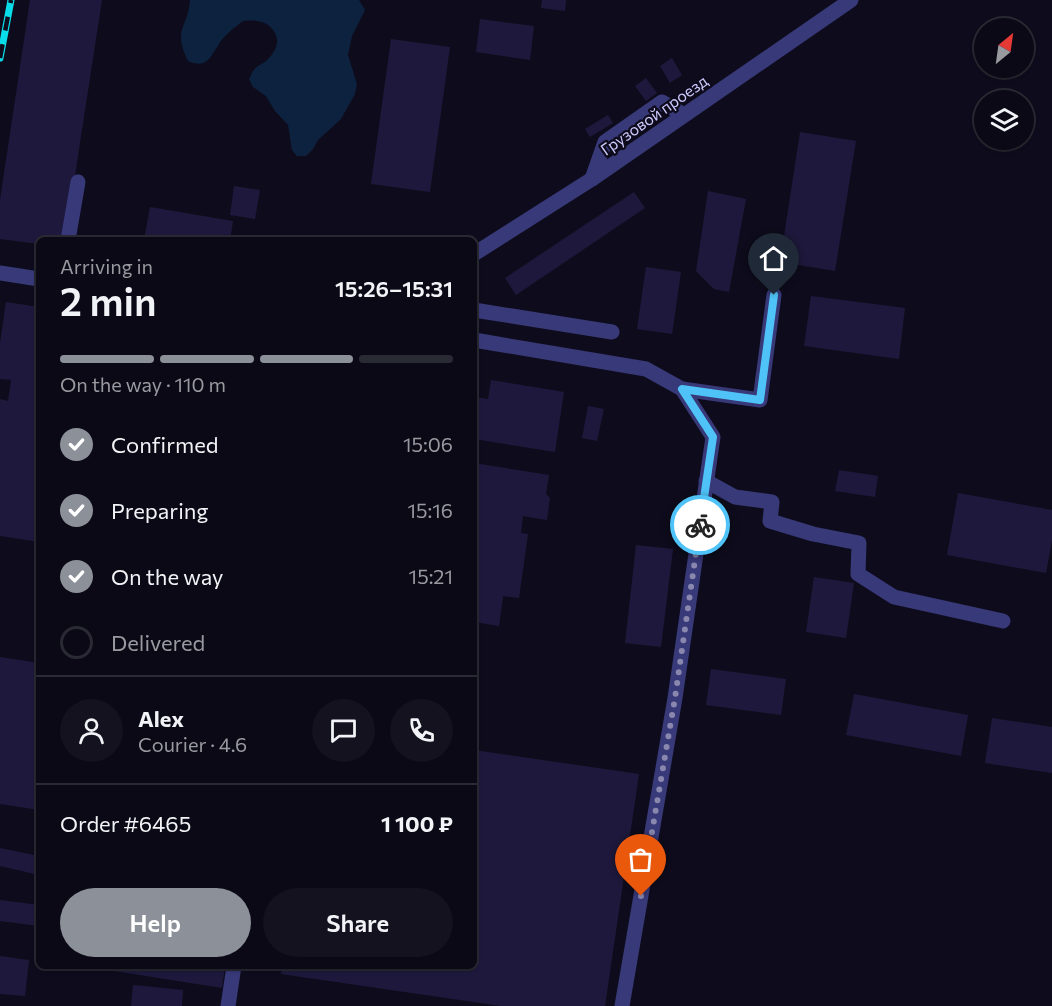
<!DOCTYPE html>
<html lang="en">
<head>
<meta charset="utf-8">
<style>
	body { margin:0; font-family:Commissioner,sans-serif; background:#13121e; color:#f1f3f6; height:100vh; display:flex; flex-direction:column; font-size:22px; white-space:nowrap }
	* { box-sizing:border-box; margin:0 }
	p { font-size:20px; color:#999aa0 }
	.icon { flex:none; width:33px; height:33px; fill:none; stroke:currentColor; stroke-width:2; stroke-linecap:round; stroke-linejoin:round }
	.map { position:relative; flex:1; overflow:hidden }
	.details { position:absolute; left:36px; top:237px; width:441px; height:732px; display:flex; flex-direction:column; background:#0a0915; border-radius:9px; box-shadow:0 2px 4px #0004,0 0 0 2px #2a2a34 }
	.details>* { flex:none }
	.needle { width:39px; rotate:29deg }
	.fabs { position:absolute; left:974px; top:18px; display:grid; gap:12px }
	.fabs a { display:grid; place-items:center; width:60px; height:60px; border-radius:50%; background:#0a0915; box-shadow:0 2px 4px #0004,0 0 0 2px #2a2a34; font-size:30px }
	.pin { position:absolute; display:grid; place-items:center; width:51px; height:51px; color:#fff; margin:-62px -26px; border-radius:50% 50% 50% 0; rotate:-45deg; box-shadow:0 0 6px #0007 }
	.pin .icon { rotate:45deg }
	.courier { position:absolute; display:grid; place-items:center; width:60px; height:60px; margin:-30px; border:4px solid #4fc3f7; border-radius:50%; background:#fff; color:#222; box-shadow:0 2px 8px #0007 }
	.headline em { font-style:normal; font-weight:600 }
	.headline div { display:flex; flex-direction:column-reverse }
	.headline { display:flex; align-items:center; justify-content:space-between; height:102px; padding:0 24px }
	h1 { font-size:39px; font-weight:600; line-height:45px }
	.bar { display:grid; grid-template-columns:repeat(4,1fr); gap:9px 6px; align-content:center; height:72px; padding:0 24px }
	.bar i { height:8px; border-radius:4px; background:#2a2a34 }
	.bar .selected { background:#8c9099 }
	.bar p { grid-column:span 4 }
	.line { display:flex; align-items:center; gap:15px; padding:0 24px; border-top:2px solid #2a2a34 }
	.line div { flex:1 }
	.round { display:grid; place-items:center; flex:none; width:63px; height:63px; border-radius:32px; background:#13121e }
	ol { padding:0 24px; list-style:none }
	li { display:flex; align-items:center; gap:18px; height:66px }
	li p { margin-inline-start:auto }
	li .icon { padding:6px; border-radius:50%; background:#8c9099; color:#fff; stroke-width:4 }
	li:last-child { color:#999aa0 }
	li i { width:33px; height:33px; border:3px solid #2a2a34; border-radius:50% }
	.button { display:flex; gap:12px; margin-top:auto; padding:12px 24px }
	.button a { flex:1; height:69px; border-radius:36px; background:#8c9099; color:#fff; font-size:24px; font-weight:600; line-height:69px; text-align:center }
	.button a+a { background:#13121e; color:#f1f3f6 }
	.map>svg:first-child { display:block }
	.water { fill:#0d223e }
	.building { fill:#1e193c }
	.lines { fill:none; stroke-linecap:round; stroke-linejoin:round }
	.minor { stroke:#383979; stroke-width:15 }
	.rail-casing { stroke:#09dde9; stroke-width:7 }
	.rail { stroke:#0e0c1c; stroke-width:4.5; stroke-dasharray:14; stroke-linecap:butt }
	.done { stroke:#8a87ae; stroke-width:6; stroke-dasharray:0 10.8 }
	.route { stroke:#4fc3f7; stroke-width:8 }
	.labels { text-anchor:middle; stroke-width:4.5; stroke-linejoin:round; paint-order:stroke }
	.street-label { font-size:16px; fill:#ccc9fd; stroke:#0e0c1c }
</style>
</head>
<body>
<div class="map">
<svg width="1052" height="1006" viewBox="0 0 1052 1006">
	<rect width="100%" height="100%" fill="#0e0c1c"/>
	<path class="water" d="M190,0H359L365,10L352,36L348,55L357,84L355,94L341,119L318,140L313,149L306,156H297L292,150L288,125L275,111L266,96L253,87L249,79C250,77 252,73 253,71C257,65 264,64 268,59C276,51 281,40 273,30C266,20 254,20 243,21C235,27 226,34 221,41C211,55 208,70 188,61C172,28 188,29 190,0Z"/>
	<g class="building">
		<path d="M30,0H102L65,240H39V244L0,239V200Z"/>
		<path d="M542,0H566L565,11L541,8Z"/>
		<path d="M480,19L534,26L530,60L476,52Z"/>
		<path d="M391,39L450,47L430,192L371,184Z"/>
		<path d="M672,58L682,75L670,83L660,66Z"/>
		<path d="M646,78L657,93L646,101L635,86Z"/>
		<path d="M608,115L613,123L590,137L585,129Z"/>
		<path d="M800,132L856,141L835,271L780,262Z"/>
		<path d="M234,186L260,190L255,219L230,215Z"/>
		<path d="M708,191L746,199L729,292L714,289L696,271Z"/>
		<path d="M634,192L645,208L516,295L505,278Z"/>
		<path d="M150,207L233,221L230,240H144Z"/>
		<path d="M646,267L681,272L672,334L637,329Z"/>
		<path d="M811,296L905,308L899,359L804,346Z"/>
		<path d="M6,302L39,307V542L0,536V399L8,401L11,380L0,379V343Z"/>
		<path d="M491,380L564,392L555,452L474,439V397L488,399Z"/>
		<path d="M588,406L604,409L597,441L582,438Z"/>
		<path d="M474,463L549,475L546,494L550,498L547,520L523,516L521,533L528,534L519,598L503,596L499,626L474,622Z"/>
		<path d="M839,470L878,476L875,497L835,491Z"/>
		<path d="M958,493L1052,510V540L1046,573L947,555Z"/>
		<path d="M636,545L673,549L661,647L625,643Z"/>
		<path d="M814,577L854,583L846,638L806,632Z"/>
		<path d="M0,657L39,663V810L0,804Z"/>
		<path d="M711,669L786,679L781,715L706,705Z"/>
		<path d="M854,694L968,715L961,756L846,735Z"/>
		<path d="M992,718L1052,727V773L985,763Z"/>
		<path d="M474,750L639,774L605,1006H501L281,974L282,966H474Z"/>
		<path d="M0,848L39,856V875L0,866Z"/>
		<path d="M0,900L39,905V926L0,921Z"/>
		<path d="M0,956L29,960L25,996L0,994Z"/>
		<path d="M90,966H225L222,988L89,967Z"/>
		<path d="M133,985L183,990L182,1006H131Z"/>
	</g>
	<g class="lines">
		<g class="minor">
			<path d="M592,179L605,142L662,102L684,115"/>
			<path d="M68,240L78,182"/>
			<path d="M474,254L592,179L851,0"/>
			<path d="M0,273L39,279"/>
			<path d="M474,310L612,332"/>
			<path d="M474,340L646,369L682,389L713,437L675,698L622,1006"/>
			<path d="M682,389L760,400L774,295"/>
			<path d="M706,481L735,497L772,502L770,521L813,534L859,543L858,574L894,597L1003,621"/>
			<path d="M228,1006L234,966"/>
		</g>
		<defs>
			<path id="rail" d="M0,58L11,0"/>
		</defs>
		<use href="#rail" class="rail-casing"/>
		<use href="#rail" class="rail"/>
	</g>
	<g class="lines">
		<path class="done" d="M641,896L675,698L700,525"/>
		<path class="route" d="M700,525L713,437L682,389L760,400L774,295"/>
	</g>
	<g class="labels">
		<g class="street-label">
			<text transform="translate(654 115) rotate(-35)" y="6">Грузовой проезд</text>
		</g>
	</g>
</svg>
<div class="fabs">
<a><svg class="needle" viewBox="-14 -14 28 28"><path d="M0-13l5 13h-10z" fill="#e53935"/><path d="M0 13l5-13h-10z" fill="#999aa0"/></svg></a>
<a><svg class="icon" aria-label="layers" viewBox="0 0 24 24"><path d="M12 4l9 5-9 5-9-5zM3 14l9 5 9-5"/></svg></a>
</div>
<div class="pin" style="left:641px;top:896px;background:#ea580c"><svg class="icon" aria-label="bag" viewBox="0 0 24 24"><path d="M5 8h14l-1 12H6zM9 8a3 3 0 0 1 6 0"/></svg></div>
<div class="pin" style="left:774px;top:295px;background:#1f2937"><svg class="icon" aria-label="home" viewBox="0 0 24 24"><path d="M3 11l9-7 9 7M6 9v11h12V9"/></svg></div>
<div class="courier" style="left:700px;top:525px"><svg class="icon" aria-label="bike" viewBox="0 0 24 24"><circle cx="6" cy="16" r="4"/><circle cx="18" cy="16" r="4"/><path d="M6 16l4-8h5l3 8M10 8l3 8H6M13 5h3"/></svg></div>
<section class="details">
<div class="headline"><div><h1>2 min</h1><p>Arriving in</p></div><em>15:26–15:31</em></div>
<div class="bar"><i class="selected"></i><i class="selected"></i><i class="selected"></i><i></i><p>On the way · 110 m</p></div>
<ol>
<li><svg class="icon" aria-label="check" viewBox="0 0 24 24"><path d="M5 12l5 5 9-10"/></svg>Confirmed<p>15:06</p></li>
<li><svg class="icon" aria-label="check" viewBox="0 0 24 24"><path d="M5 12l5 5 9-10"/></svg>Preparing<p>15:16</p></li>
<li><svg class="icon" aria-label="check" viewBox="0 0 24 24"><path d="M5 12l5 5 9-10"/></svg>On the way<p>15:21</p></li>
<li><i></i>Delivered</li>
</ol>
<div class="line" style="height:108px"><a class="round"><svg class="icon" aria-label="person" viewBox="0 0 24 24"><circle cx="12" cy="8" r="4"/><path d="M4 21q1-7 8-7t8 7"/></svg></a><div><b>Alex</b><p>Courier · 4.6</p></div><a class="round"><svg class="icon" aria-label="chat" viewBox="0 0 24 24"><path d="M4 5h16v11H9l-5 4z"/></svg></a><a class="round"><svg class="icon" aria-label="phone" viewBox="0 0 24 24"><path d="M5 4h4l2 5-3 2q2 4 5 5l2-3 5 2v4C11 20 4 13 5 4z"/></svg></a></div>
<div class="line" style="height:78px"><div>Order #6465</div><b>1 100 ₽</b></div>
<div class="button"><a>Help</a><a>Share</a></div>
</section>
</div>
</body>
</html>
